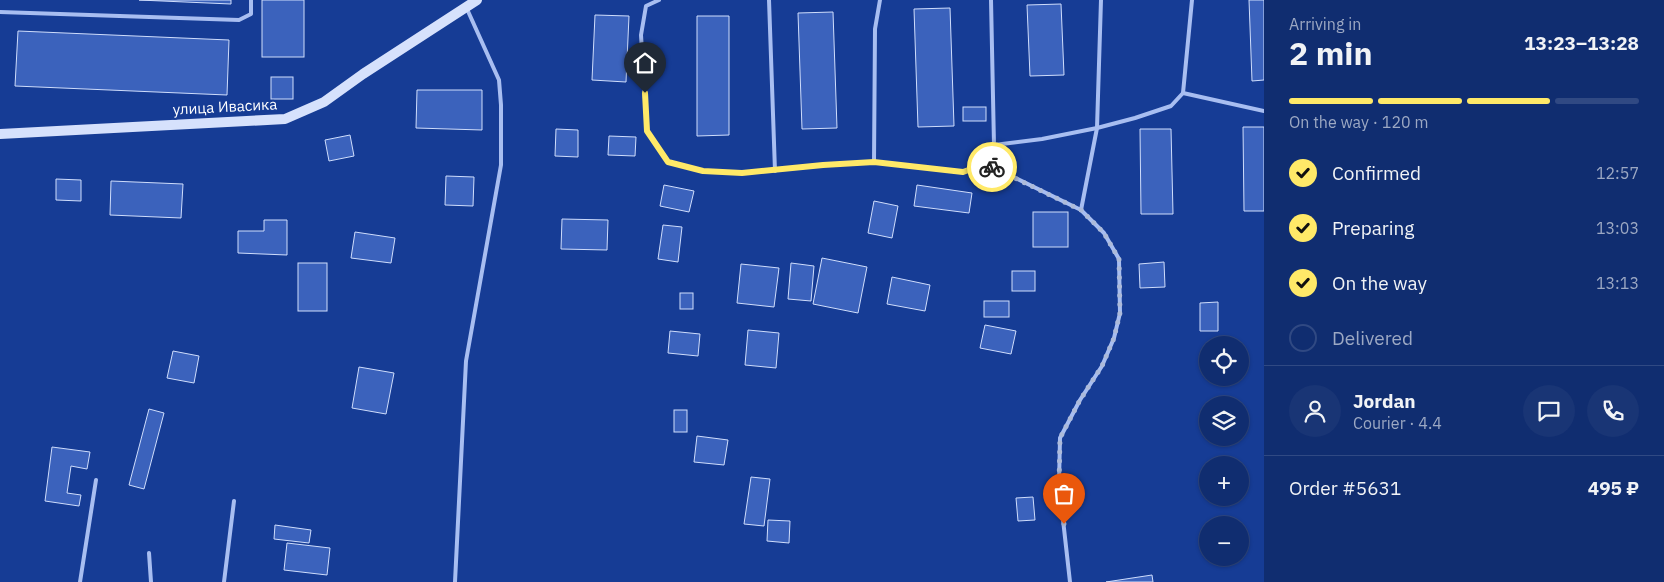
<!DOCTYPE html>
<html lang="en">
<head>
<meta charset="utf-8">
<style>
	body { margin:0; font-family:"IBM Plex Sans",sans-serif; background:#193575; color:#f1f3f6; height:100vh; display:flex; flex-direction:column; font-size:19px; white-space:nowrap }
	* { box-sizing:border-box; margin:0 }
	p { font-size:16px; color:#9ca8c3 }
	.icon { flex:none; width:28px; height:28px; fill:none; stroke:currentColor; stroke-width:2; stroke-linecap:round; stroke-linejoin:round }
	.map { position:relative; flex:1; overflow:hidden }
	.side { display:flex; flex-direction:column; background:#102d70; width:400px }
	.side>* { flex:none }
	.controls { position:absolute; left:1199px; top:336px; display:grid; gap:10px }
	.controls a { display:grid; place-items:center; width:50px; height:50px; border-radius:50%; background:#102d70; box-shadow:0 1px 4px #0004,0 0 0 1px #304983; font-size:25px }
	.pin { position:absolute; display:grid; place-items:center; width:42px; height:42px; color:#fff; margin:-51px -21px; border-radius:50% 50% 50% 0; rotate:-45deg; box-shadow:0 0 5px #0007 }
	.pin .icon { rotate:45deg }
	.courier { position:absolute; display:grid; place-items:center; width:50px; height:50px; margin:-25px; border:4px solid #ffe968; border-radius:50%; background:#fff; color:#222; box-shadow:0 1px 6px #0007 }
	.overview em { font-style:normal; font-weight:700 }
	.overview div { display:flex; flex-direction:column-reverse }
	.overview { display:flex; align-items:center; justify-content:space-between; height:85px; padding:0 25px }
	h1 { font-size:32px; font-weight:700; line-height:38px }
	.bar { display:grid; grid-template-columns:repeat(4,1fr); gap:8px 5px; align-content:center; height:60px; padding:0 25px }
	.bar i { height:6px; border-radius:4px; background:#304983 }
	.bar .selected { background:#ffe968 }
	.bar p { grid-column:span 4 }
	.line { display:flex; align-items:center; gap:12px; padding:0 25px; border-top:1px solid #304983 }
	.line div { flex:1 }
	.round { display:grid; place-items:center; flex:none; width:52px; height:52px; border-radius:26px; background:#193575 }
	ol { padding:0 25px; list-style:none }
	li { display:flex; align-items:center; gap:15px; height:55px }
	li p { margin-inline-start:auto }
	li .icon { padding:5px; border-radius:50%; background:#ffe968; color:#111; stroke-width:4 }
	li:last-child { color:#9ca8c3 }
	li i { width:28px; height:28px; border:2px solid #304983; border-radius:50% }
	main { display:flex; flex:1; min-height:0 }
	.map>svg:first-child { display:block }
	.building { fill:#3b62bc; stroke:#cfddfc }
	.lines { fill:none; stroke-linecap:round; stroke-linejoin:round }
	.lane { stroke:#a8bef1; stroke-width:4 }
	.secondary { stroke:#d6e1fc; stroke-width:10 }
	.done { stroke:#adbbda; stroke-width:5; stroke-dasharray:0 9 }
	.route { stroke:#ffe968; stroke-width:6 }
	.labels { text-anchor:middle; stroke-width:4; stroke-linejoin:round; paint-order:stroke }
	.street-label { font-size:15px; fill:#fff; stroke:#163c95 }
</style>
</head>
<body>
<main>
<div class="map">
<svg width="1264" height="582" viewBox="0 0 1264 582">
	<rect width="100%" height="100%" fill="#163c95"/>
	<g class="building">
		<path d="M139,0H231V4Z"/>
		<rect x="262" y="0" width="42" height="57"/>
		<path d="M1249,0H1264V80L1252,81Z"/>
		<path d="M1061,4L1064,75L1030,76L1027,5Z"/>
		<path d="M950,8L954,126L918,127L914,9Z"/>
		<path d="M833,12L837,128L802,129L798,13Z"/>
		<path d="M595,15L629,16L626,82L592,80Z"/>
		<path d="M697,16H729V135L697,136Z"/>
		<path d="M18,31L229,40L227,95L15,86Z"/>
		<rect x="271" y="77" width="22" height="22"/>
		<path d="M417,90H482V130L416,128Z"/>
		<rect x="963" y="107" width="23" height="14"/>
		<path d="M1243,127H1264V211H1244Z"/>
		<path d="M556,129L578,130V157L555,156Z"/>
		<path d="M1140,129H1171L1173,214H1141Z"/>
		<path d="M350,135L354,156L329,161L325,140Z"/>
		<path d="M609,136L636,137L635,156L608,155Z"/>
		<path d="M446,176L474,177L473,206L445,205Z"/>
		<path d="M56,179L81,180V201L56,200Z"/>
		<path d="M111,181L183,184L181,218L110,215Z"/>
		<path d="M664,185L694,191L689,212L660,206Z"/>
		<path d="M917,185L972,193L969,213L914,206Z"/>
		<path d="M874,201L898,206L892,238L868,233Z"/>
		<rect x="1033" y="212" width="35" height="35"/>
		<path d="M562,219L608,220L607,250L561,249Z"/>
		<path d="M264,220H287V255L238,253V231H264Z"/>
		<path d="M663,225L682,227L678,262L658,259Z"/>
		<path d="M355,232L395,238L391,263L351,258Z"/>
		<path d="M822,258L867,267L858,313L813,304Z"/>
		<path d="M1164,262L1165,287L1140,288L1139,264Z"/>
		<rect x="298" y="263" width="29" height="48"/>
		<path d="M791,263L814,266L811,301L788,299Z"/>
		<path d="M741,264L779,268L774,307L737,303Z"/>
		<rect x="1012" y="271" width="23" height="20"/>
		<path d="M892,277L930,285L925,311L887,304Z"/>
		<rect x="680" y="293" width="13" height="16"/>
		<rect x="984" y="301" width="25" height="16"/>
		<path d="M1218,302V331H1200V303Z"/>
		<path d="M985,325L1016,331L1011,354L980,348Z"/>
		<path d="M748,330L779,333L776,368L745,365Z"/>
		<path d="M670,331L700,334L698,356L668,353Z"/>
		<path d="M173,351L199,356L194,383L167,378Z"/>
		<path d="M359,367L394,373L386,414L352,408Z"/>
		<path d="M149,409L164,413L144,489L129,485Z"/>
		<rect x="674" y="410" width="13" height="22"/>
		<path d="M697,436L728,440L724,465L694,462Z"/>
		<path d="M52,447L90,452L87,469L71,466L67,493L81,495L79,506L45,501Z"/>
		<path d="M751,477L770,479L764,526L744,524Z"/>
		<path d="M1033,497L1035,520L1018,521L1016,498Z"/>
		<path d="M768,520L790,521L789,543L767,541Z"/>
		<path d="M275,525L311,530L309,543L274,539Z"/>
		<path d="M287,543L330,548L327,575L284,570Z"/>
		<path d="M1152,575L1153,582H1106Z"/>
	</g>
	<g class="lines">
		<g class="lane">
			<path d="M659,0L646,6L641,35L647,131L668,162L703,171L743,173L823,165L874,162L963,172L985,163L994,145L1042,139L1097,128L1135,118L1171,106L1183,93L1192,0"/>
			<path d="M769,0L775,171"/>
			<path d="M991,0L994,145"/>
			<path d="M0,12L239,20L251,14V0"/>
			<path d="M1183,93L1264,111"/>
			<path d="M874,162L875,29L880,0"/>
			<path d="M985,163L1081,210L1104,233L1119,259L1120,313L1114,338L1102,366L1080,400L1060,438L1059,484L1070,582"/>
			<path d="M1081,210L1097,128L1101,0"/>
			<path d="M149,553L151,582"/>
			<path d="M80,582L96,480"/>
			<path d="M224,582L234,501"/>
			<path d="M455,582L466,361L501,165V105L499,80L467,9"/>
		</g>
		<path class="secondary" d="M0,134L285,119L324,102L363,74L477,0"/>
	</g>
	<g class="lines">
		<path class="done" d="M992,167L1081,210L1104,233L1119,259L1120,313L1114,338L1102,366L1080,400L1060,438L1059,484L1064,524"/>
		<path class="route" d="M645,93L647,131L668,162L703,171L742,173L823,165L874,162L963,172L985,164L992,167"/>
	</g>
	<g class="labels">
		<g class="street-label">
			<text transform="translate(225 107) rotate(-3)" y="5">улица Ивасика</text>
		</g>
	</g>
</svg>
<div class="controls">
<a><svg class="icon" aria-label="locate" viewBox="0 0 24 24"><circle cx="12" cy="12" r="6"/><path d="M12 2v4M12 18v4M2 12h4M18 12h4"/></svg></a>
<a><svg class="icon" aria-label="layers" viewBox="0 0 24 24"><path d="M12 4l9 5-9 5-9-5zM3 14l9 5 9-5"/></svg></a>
<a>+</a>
<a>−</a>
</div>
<div class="pin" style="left:1064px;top:524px;background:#ea580c"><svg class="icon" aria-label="bag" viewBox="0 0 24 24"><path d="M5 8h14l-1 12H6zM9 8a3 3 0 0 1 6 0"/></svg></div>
<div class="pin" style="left:645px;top:93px;background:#1f2937"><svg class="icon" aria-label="home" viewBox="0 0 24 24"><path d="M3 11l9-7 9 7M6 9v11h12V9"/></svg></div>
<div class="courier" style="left:992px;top:167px"><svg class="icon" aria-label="bike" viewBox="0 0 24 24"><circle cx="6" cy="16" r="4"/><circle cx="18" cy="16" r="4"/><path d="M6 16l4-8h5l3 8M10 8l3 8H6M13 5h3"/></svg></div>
</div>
<section class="side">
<div class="overview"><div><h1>2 min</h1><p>Arriving in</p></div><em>13:23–13:28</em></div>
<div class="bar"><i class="selected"></i><i class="selected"></i><i class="selected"></i><i></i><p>On the way · 120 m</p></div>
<ol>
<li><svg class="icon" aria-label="check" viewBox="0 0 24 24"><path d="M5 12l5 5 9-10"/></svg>Confirmed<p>12:57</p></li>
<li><svg class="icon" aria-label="check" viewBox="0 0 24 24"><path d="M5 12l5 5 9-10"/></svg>Preparing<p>13:03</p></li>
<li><svg class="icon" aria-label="check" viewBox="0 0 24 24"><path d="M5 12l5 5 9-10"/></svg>On the way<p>13:13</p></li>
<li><i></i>Delivered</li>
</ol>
<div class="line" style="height:90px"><a class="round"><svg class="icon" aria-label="person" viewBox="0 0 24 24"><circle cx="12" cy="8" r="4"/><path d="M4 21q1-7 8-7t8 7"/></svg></a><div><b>Jordan</b><p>Courier · 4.4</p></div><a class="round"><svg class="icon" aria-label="chat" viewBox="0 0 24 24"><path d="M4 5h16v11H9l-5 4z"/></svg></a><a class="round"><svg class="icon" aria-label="phone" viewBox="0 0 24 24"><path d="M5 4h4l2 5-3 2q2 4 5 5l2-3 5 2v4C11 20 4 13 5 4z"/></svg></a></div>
<div class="line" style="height:65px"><div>Order #5631</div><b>495 ₽</b></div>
</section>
</main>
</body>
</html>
